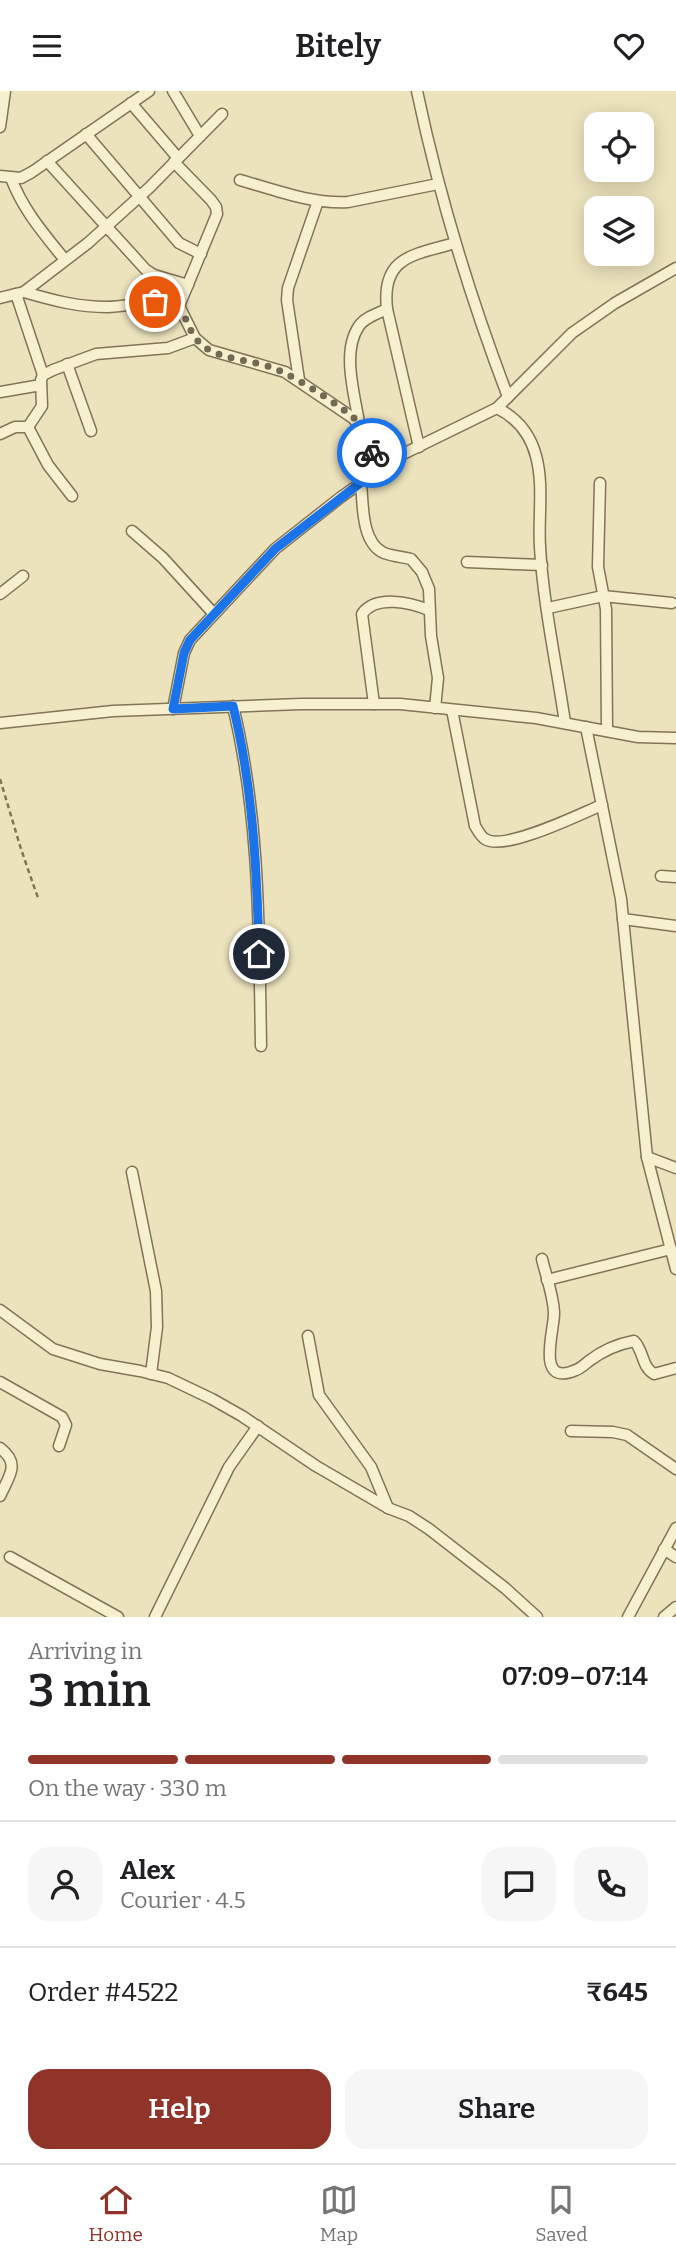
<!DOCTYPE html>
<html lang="en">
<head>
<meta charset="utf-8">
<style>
	body { margin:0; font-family:Bitter,serif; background:#f6f6f6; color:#202124; height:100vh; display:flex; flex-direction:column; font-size:26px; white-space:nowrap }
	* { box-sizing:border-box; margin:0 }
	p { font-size:23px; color:#757577 }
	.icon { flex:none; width:38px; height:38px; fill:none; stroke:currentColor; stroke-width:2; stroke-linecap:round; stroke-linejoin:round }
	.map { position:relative; height:1526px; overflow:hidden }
	.drawer { display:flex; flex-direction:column; background:#fff; flex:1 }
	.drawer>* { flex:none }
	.fabs { position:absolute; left:584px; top:21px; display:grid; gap:14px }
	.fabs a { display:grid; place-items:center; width:70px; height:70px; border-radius:14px; background:#fff; box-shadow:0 4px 18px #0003; font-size:35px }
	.pin { position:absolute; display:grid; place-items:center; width:60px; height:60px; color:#fff; margin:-30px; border:4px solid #fff; border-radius:50%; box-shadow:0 2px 7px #0007 }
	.courier { position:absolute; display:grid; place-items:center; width:70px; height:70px; margin:-35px; border:5px solid #1a73e8; border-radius:50%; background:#fff; color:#222; box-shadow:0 2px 9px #0007 }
	.overview em { font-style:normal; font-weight:600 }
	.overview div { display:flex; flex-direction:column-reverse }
	.overview { display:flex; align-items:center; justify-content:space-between; height:119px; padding:0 28px }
	h1 { font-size:46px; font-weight:600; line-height:52px }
	.bar { display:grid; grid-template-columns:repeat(4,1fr); gap:10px 7px; align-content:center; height:84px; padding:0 28px }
	.bar i { height:9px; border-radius:5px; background:#e0e0e0 }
	.bar .current { background:#903329 }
	.bar p { grid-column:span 4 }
	.line { display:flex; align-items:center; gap:18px; padding:0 28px; border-top:2px solid #e0e0e0 }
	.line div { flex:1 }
	.round { display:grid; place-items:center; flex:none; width:74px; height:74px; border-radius:21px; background:#f6f6f6 }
	.primary-button { display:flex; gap:14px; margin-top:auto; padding:14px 28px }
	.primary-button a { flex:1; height:80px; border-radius:21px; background:#903329; color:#fff; font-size:28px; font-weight:600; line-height:80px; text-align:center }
	.primary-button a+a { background:#f6f6f6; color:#202124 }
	header { display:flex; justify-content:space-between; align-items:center; height:91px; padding:0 28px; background:#fff; font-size:32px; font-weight:600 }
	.dock { display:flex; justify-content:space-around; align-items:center; height:98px; border-top:2px solid #e0e0e0; background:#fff; font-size:19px; color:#757577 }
	.dock a { display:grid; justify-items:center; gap:4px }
	.dock .current { color:#903329 }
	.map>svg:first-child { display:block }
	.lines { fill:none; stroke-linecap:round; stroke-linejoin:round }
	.minor-casing { stroke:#837357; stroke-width:13 }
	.path { stroke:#837357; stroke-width:2.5; stroke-dasharray:5 3.5; stroke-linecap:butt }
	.minor { stroke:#f7f0cf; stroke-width:10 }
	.done { stroke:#746a54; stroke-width:7; stroke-dasharray:0 12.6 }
	.route { stroke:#1a73e8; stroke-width:9 }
</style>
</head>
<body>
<header><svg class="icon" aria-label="menu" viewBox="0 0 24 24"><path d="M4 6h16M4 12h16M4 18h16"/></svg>Bitely<svg class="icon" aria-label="heart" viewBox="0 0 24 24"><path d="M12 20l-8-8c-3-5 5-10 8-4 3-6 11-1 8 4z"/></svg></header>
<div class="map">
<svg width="676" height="1526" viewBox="0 0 676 1526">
	<rect width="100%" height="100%" fill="#ece3bd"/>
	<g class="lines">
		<defs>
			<g id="minor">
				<path d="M173,0L200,45"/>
				<path d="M417,0C439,105 470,206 508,306"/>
				<path d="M131,12L178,67"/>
				<path d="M0,36L5,0"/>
				<path d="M86,43L179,152L201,163"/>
				<path d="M47,70L146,179L154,184L188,194"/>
				<path d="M174,71L211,109L216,116L217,123L179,215"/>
				<path d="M0,85L21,87L32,81L149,0"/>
				<path d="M11,87C23,119 44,143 65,169"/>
				<path d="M240,89C275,99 311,113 348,111L438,93"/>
				<path d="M24,201C52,209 77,216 107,216C130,216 156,206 179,215L195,247L209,259L285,281L353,327L364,341L378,379"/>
				<path d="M16,203L43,284"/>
				<path d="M0,207L24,201L88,152L149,97L222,23"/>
				<path d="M67,273L91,340"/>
				<path d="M299,289L287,209L288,197L318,110"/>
				<path d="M0,301L41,294"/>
				<path d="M497,317C517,327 530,342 536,365C544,394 538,427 540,456C543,512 557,576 565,632"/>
				<path d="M359,332C355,304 341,261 359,235C365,226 377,223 387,218"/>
				<path d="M28,336L42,315L41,289L43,284L53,279L96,263L168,257L195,247"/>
				<path d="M0,343L15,336H28L48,374L72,405"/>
				<path d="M419,356L387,218C381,165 414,164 455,152"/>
				<path d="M361,391C363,412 361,452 384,462C392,465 402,466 411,468L422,481L429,498L431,545L438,587L435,617"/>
				<path d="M600,392L598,476L606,518L607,640"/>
				<path d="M132,440L163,467L214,523"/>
				<path d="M467,471L542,474"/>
				<path d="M0,503L23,485"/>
				<path d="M548,517L603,505L672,512"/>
				<path d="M374,613L362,523C376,503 411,512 429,519"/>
				<path d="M233,615C260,727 259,841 261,955"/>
				<path d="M173,618L184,562L190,549L275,458L341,406L401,364L497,317L572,242L615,212L676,177"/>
				<path d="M452,619L475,735C477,738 481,746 485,748C504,761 580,723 602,714"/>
				<path d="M0,632L113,620L301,613H400L536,627L638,646L676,647"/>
				<path d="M586,636L621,808L647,1066L676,1178"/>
				<path d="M661,785L676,786"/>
				<path d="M623,828L676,835"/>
				<path d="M647,1066L676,1077"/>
				<path d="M132,1081L156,1200L157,1236L151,1283"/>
				<path d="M542,1168C546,1185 553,1203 554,1221C555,1238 534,1297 576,1279C581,1277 585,1273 589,1270C602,1260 618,1253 634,1250C644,1260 641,1275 654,1283L676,1277"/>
				<path d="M547,1189L671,1158"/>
				<path d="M0,1219L53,1258L100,1273L140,1280L168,1287L212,1308L242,1325L316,1375L388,1417L409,1425L429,1438L505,1497L537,1526"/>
				<path d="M308,1245L319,1304L371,1376L388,1417"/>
				<path d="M0,1291L62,1326L66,1334L59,1355"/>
				<path d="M571,1340L613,1341L627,1344L676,1378"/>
				<path d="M0,1357C21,1373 9,1385 0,1405"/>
				<path d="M664,1458L676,1466"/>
				<path d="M10,1466L118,1526"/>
				<path d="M155,1526L229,1376L258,1335"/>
				<path d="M628,1526L676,1437"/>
				<path d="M664,1526L676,1516"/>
			</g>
		</defs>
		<use href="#minor" class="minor-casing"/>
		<path class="path" d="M0,688L21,758L38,807"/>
		<use href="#minor" class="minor"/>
	</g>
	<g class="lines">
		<path class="done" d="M155,211C194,210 180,240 206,257C225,269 252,269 273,277C291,283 347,318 359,332C365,340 368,352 372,362"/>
		<path class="route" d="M259,863C257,780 253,696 233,615L173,618L184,562L190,549L275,458L377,379L372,362"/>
	</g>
</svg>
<div class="fabs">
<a><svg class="icon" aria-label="locate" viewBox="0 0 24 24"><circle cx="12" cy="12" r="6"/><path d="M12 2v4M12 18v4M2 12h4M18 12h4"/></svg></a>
<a><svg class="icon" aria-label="layers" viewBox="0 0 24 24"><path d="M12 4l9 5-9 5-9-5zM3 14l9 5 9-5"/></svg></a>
</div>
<div class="pin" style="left:155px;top:211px;background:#ea580c"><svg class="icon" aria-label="bag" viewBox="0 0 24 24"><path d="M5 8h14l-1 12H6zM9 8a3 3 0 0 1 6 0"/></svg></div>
<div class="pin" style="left:259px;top:863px;background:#1f2937"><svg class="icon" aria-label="home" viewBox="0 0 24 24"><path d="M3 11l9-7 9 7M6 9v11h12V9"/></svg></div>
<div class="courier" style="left:372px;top:362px"><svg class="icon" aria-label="bike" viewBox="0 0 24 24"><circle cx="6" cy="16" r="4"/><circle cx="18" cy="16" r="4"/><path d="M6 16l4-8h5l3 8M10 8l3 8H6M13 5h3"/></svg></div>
</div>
<section class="drawer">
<div class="overview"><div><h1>3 min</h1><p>Arriving in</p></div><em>07:09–07:14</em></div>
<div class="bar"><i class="current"></i><i class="current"></i><i class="current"></i><i></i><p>On the way · 330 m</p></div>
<div class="line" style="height:126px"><a class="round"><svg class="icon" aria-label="person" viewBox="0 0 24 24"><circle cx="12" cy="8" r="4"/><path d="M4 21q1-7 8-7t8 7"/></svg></a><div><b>Alex</b><p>Courier · 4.5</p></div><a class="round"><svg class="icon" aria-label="chat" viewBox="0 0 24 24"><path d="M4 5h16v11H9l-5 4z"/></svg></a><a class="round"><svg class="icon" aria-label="phone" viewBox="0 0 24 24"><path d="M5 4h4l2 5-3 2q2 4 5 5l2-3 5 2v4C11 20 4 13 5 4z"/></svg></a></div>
<div class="line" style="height:91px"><div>Order #4522</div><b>₹645</b></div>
<div class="primary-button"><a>Help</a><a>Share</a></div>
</section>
<nav class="dock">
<a class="current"><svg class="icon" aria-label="home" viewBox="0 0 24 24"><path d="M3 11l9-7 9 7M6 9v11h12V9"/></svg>Home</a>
<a><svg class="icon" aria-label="map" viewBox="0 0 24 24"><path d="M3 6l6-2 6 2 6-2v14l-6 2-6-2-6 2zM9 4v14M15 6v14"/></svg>Map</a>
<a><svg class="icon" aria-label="saved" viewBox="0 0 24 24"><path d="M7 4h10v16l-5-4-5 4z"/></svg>Saved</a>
</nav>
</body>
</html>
